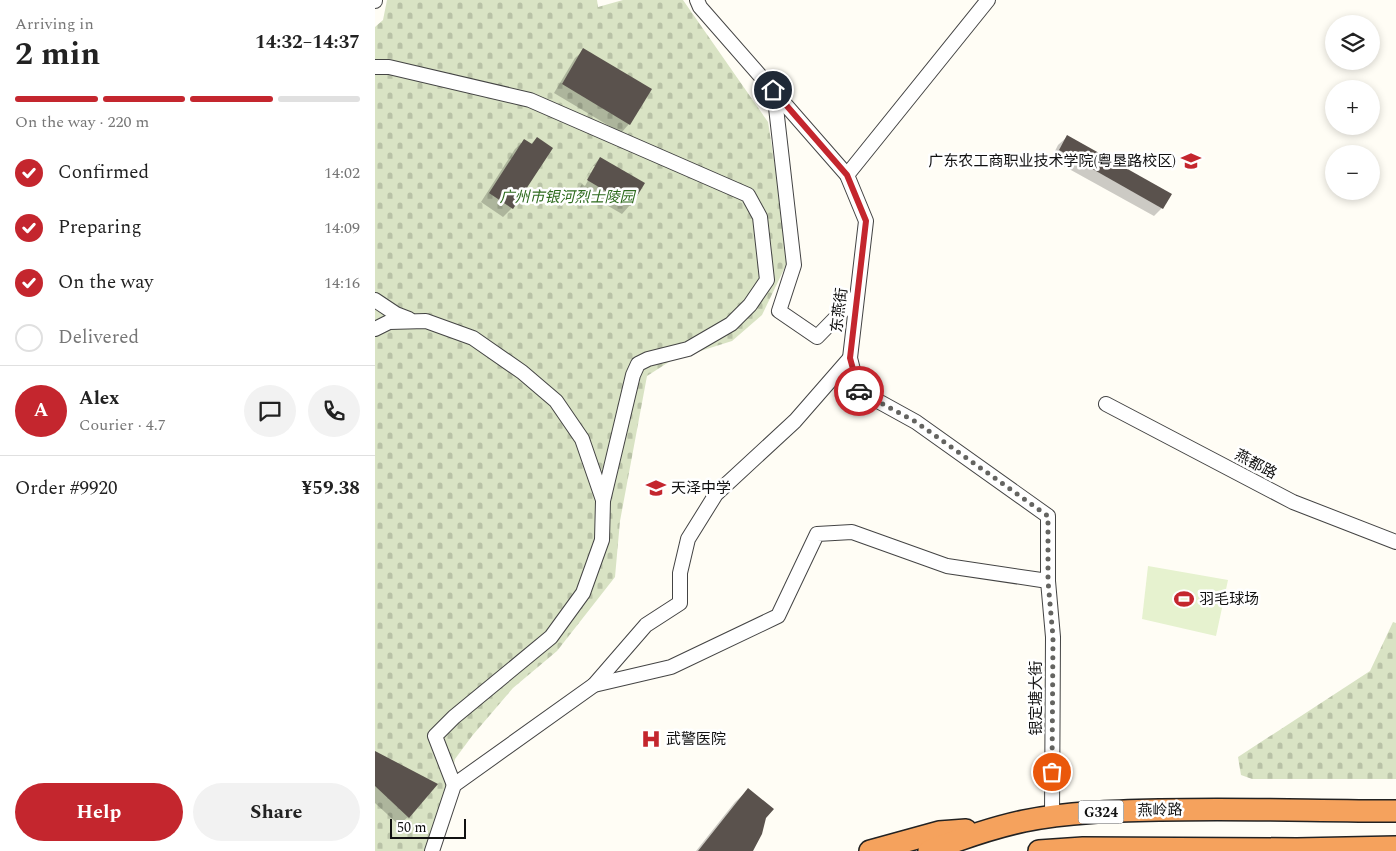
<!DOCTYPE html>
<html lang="en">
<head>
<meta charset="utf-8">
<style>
	body { margin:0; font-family:Spectral,"Noto Sans SC",serif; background:#f2f2f2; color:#222; height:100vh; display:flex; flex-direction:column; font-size:19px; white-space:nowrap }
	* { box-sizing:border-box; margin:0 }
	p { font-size:16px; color:#767676 }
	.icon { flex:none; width:28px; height:28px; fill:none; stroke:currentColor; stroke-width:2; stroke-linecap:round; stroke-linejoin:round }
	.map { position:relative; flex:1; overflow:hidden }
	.details { display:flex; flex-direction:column; background:#fff; width:375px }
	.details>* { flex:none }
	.buttons { position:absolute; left:950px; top:15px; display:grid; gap:10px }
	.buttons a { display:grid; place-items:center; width:55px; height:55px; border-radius:50%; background:#fff; box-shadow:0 2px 8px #0003; font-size:25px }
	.scale { position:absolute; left:15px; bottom:12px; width:76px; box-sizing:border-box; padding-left:5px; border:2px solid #111; border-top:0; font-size:14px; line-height:18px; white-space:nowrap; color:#111; -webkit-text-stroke:4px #fff; paint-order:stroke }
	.pin { position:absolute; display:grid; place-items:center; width:42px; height:42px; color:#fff; margin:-21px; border:2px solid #fff; border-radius:50%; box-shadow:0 1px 5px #0007 }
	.courier { position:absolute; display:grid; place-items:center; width:50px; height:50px; margin:-25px; border:4px solid #c4262e; border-radius:50%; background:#fff; color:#222; box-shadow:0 1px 6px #0007 }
	.head em { font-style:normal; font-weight:700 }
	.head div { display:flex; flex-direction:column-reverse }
	.head { display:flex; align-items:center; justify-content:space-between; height:85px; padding:0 15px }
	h1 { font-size:32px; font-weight:700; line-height:38px }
	.bar { display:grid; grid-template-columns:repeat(4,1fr); gap:8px 5px; align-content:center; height:60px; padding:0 15px }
	.bar i { height:6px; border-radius:4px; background:#e0e0e0 }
	.bar .selected { background:#c4262e }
	.bar p { grid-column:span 4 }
	.line { display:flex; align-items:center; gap:12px; padding:0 15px; border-top:1px solid #e0e0e0 }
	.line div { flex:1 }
	.round { display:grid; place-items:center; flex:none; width:52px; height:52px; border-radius:26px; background:#f2f2f2 }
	ol { padding:0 15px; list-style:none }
	li { display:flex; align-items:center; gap:15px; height:55px }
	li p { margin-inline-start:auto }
	li .icon { padding:5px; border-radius:50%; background:#c4262e; color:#fff; stroke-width:4 }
	li:last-child { color:#767676 }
	li i { width:28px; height:28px; border:2px solid #e0e0e0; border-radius:50% }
	.primary-button { display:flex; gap:10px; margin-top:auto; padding:10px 15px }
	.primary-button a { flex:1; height:58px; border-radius:30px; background:#c4262e; color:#fff; font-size:20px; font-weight:700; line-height:58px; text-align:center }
	.primary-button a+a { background:#f2f2f2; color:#222 }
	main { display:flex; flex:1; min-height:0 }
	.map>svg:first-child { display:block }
	.cemetery { fill:url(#cemetery-stones) }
	.pitch { fill:#e6f2cf }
	.shadow { fill:#0003; fill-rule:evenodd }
	.building { fill:#5a524d }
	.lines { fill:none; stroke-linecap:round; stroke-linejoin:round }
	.minor-casing { stroke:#444; stroke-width:16 }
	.highway-casing { stroke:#222; stroke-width:24 }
	.minor { stroke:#fff; stroke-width:14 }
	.highway { stroke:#f5a25d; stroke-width:21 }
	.done { stroke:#646461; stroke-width:5; stroke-dasharray:0 9 }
	.route { stroke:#c4262e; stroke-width:6 }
	.labels { text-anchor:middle; stroke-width:5; stroke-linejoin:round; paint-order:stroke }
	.shield { fill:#fff; stroke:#585858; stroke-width:1 }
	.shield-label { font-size:14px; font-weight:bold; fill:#111 }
	.poi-label { font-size:15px; fill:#111; stroke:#fff; text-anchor:start }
	.park-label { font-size:15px; font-style:italic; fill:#2f6b1f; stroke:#fff }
	.street-label { font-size:15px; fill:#111; stroke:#fff }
</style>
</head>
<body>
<main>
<section class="details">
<div class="head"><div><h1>2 min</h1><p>Arriving in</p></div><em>14:32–14:37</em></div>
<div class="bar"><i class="selected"></i><i class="selected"></i><i class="selected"></i><i></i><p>On the way · 220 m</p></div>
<ol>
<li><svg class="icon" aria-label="check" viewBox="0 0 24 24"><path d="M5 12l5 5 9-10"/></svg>Confirmed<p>14:02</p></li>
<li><svg class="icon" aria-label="check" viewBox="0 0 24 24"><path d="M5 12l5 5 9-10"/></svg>Preparing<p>14:09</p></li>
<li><svg class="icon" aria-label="check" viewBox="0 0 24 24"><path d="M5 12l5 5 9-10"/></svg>On the way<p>14:16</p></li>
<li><i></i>Delivered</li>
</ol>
<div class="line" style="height:90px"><b class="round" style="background:#c4262e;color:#fff">A</b><div><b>Alex</b><p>Courier · 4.7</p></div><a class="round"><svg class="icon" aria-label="chat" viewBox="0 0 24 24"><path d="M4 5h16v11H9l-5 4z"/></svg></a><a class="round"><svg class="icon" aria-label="phone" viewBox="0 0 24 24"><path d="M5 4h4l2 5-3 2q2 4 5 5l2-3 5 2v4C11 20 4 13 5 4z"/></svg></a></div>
<div class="line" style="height:65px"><div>Order #9920</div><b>¥59.38</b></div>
<div class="primary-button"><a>Help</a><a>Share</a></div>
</section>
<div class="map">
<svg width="1021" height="851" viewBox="0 0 1021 851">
	<defs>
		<pattern id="cemetery-stones" width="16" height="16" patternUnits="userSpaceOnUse" patternTransform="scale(1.25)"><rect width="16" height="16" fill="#d9e3c4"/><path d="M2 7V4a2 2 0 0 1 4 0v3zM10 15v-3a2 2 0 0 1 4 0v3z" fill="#b9c2a7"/></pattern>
	</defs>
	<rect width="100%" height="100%" fill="#fffdf5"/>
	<g class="cemetery">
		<path d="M12,0H222L223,7L248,0H308L393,122L407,209L412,263L387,315L357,341L297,360L272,376L245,521L240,577L182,651L138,688L97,736L80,759L72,798L49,851H0V27L8,20Z"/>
		<path d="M1018,622L1021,623V779H877L866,775L863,757L995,671Z"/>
	</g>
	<path class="pitch" d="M773,566L853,580L841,636L767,619Z"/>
	<g class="shadow">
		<path d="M209,50L254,124L246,133L179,93L200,58Z"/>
		<path d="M692,137L787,208L779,216L676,159L683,145Z"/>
		<path d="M162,138L137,208L128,217L106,202L140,149L149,141L155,145Z"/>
		<path d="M225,158L255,205L247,214L204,189L217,167ZM218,166H221L210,186L207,184Z"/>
		<path d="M0,752L33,817L24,825L0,803Z"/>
		<path d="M373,790L390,818L376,851H321L360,802Z"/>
	</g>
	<g class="building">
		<path d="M208,48L277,89L255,125L187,84Z"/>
		<path d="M692,135L797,194L788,209L684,150Z"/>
		<path d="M162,137L178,148L138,209L114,193L149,139L157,144Z"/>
		<path d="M225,157L270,183L256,206L212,180Z"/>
		<path d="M0,751L63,784L34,818L0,786Z"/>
		<path d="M373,788L399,809L391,818L387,834L378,851H323Z"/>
	</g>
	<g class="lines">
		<defs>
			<g id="minor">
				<path d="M322,0L325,7L472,175L491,221L475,358L483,390L541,422L673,516V581L678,637L677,817"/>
				<path d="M0,1V0"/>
				<path d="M0,67H14L155,100L373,195L385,217L392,280L375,305L356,324L313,349L273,359L263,364L258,375L228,501L227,540L208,593L176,637L79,717L60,736L79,785"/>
				<path d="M399,90L419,265L404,311L442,337L482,296"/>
				<path d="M472,175L613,0"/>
				<path d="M0,300L21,314L34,319"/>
				<path d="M0,329L14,322L51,321L98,338L147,372L181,401L207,439L228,500"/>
				<path d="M731,404L918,502L1021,542"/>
				<path d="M219,685L271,625L305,603V573L313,539L341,494L420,421L475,358"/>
				<path d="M57,851L79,785L219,685L296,667L403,616L442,534L477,532L572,566L673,581"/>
			</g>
			<g id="highway">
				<path d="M495,851L564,832L591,830"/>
				<path d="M554,851C585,839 616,828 649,821C693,812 740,811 785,810C864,808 942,811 1021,811"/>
				<path d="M664,851L708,848L922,849L1021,847"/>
			</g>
		</defs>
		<use href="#minor" class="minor-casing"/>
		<use href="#highway" class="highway-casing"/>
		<use href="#minor" class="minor"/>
		<use href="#highway" class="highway"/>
	</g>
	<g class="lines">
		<path class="done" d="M484,391L541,422L673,516V581L678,637L677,772"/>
		<path class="route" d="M398,90L472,175L491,221L475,358L484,391"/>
	</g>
	<defs>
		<symbol id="university-bare" viewBox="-9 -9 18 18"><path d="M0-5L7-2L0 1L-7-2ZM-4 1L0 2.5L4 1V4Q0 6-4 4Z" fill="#c4262e" stroke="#fff" stroke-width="2.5" paint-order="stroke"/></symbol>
		<symbol id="school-bare" viewBox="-9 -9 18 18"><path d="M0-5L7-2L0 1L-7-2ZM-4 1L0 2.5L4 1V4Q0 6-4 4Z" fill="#c4262e" stroke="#fff" stroke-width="2.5" paint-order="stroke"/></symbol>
		<symbol id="stadium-bare" viewBox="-9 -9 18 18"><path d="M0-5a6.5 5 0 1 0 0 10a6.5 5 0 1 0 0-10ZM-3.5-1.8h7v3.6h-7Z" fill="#c4262e" stroke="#fff" stroke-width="2.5" paint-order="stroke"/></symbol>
		<symbol id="hospital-bare" viewBox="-9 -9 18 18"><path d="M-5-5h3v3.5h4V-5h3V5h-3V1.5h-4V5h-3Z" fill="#c4262e" stroke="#fff" stroke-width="2.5" paint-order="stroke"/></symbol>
	</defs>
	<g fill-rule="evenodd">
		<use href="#university-bare" x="802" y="147" width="28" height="28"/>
		<use href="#school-bare" x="267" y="474" width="28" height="28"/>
		<use href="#stadium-bare" x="795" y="585" width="28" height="28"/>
		<use href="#hospital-bare" x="262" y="725" width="28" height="28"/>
	</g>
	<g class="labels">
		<rect class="shield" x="703.5" y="800.5" width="45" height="23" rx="4"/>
		<g class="shield-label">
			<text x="726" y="817">G324</text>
		</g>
		<g class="poi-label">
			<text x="801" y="166" text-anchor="end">广东农工商职业技术学院(粤垦路校区)</text>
			<text x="296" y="493">天泽中学</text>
			<text x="824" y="604">羽毛球场</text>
			<text x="291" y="744">武警医院</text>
		</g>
		<g class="park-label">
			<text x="192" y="202">广州市银河烈士陵园</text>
		</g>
		<g class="street-label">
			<text transform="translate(464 310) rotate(-83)" y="5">东燕街</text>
			<text transform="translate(881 464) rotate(28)" y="5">燕都路</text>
			<text transform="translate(661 698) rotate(-90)" y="5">银定塘大街</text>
			<text transform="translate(785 810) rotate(-1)" y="5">燕岭路</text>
		</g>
	</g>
</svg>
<div class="buttons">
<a><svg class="icon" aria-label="layers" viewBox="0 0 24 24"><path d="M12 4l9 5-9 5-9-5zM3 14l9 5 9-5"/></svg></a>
<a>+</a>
<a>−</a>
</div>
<div class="scale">50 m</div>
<div class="pin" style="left:677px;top:772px;background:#ea580c"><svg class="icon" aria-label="bag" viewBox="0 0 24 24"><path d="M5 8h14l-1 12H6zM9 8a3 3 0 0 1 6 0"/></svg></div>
<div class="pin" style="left:398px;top:90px;background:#1f2937"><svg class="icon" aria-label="home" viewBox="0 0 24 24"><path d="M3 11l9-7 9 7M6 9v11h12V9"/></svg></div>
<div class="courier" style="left:484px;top:391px"><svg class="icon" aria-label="car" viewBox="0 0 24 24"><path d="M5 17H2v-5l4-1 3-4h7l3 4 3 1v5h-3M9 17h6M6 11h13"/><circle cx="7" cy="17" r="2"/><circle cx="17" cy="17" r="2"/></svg></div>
</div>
</main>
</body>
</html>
